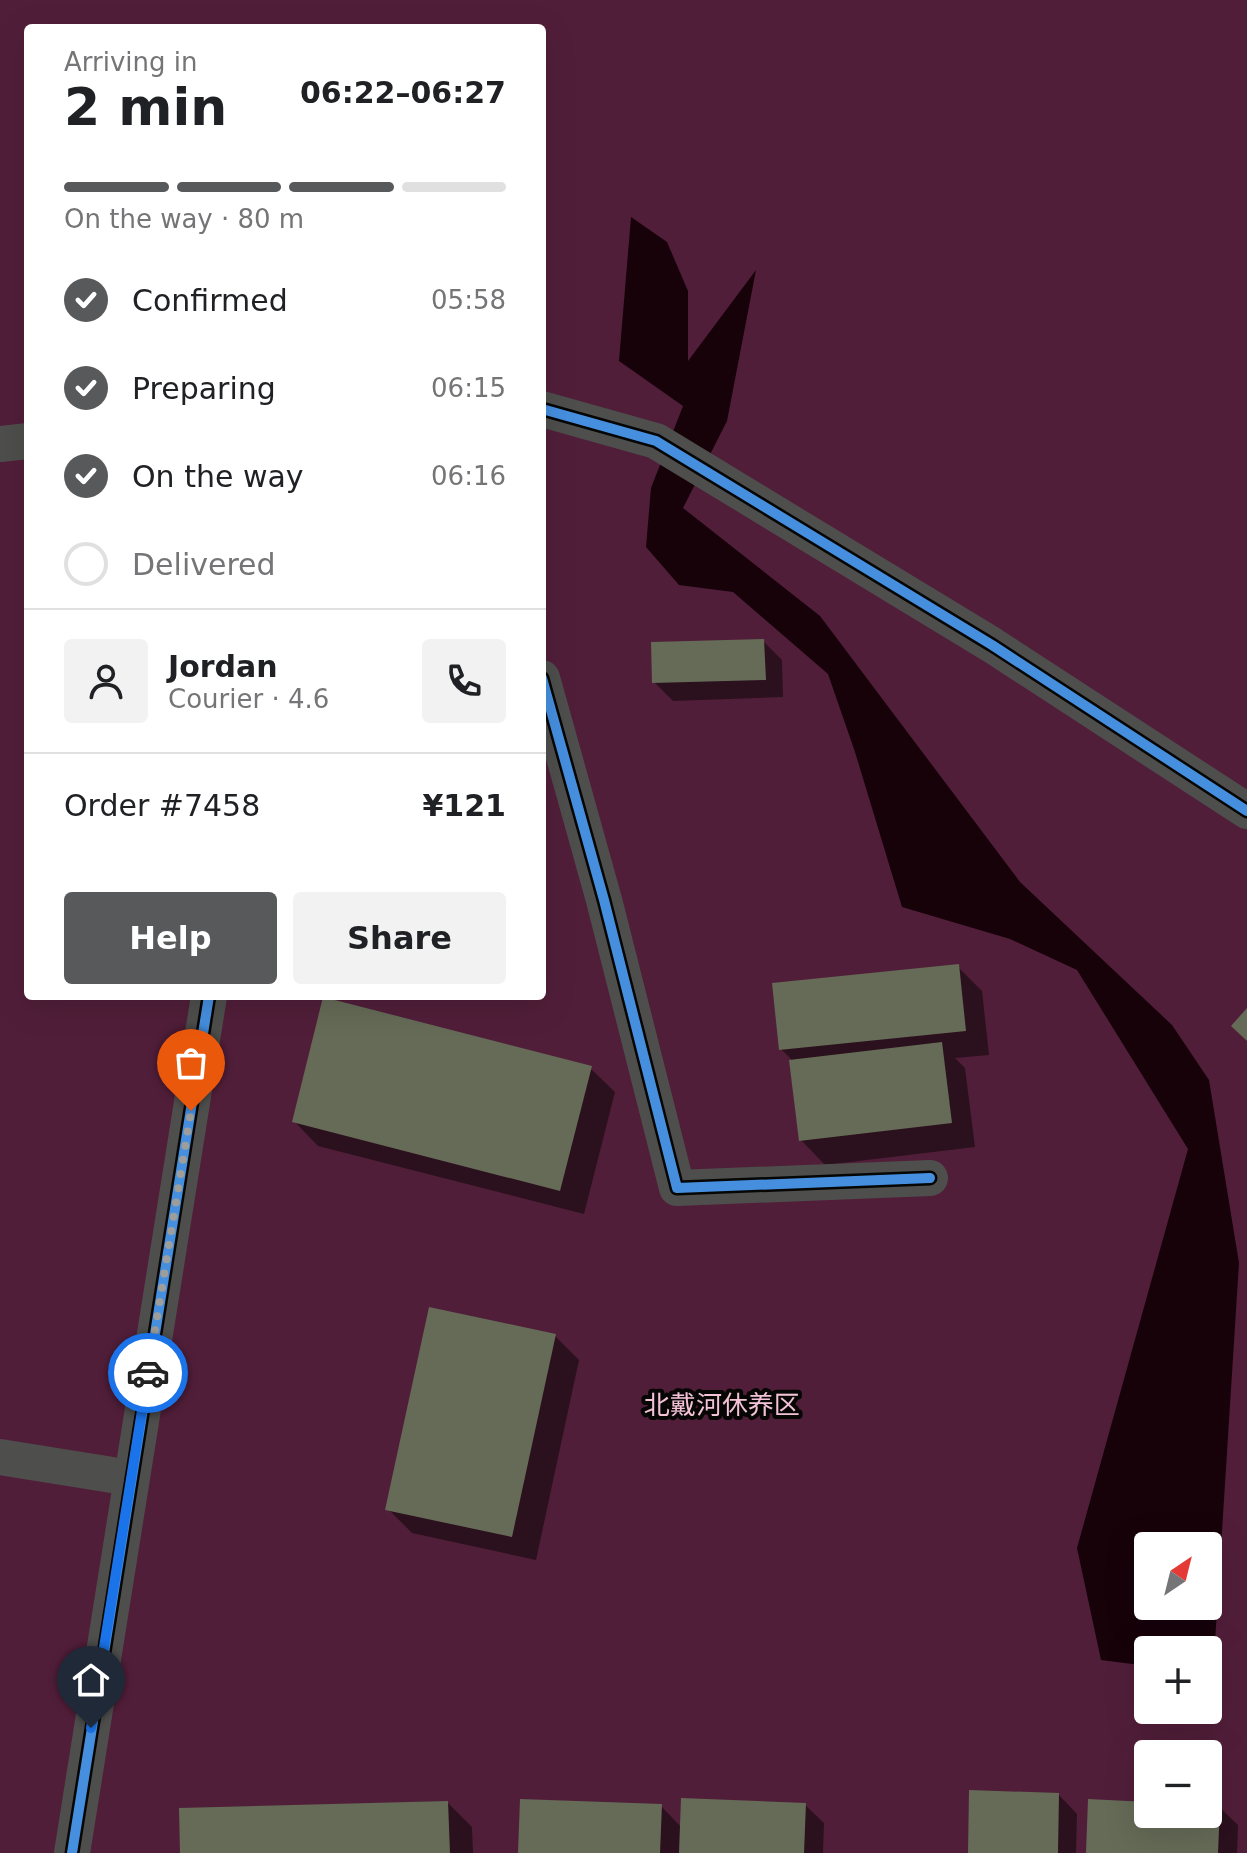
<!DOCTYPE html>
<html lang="en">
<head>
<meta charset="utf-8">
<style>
	body { margin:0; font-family:"DejaVu Sans","Noto Sans SC",sans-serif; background:#f2f2f2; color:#202124; height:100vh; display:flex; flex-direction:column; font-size:30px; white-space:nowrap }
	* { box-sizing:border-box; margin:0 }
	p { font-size:26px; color:#757577 }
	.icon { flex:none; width:44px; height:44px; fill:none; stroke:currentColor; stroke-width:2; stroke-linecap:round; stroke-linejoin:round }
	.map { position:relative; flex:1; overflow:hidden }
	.panel { position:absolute; left:24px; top:24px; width:522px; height:976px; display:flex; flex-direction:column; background:#fff; border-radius:8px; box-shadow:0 8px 32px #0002 }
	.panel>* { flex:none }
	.needle { width:52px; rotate:35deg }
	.controls { position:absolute; left:1134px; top:1532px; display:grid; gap:16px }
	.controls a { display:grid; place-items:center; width:88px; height:88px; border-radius:8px; background:#fff; box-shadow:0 8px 32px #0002; font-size:40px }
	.pin { position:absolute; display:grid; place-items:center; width:68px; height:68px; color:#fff; margin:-82px -34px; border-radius:50% 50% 50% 0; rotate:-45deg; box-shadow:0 0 8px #0007 }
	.pin .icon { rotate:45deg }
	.courier { position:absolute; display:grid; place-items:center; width:80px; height:80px; margin:-40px; border:6px solid #1a73e8; border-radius:50%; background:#fff; color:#222; box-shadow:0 2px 10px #0007 }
	.summary em { font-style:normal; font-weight:600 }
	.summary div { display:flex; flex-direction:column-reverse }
	.summary { display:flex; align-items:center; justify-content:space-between; height:136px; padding:0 40px }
	h1 { font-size:52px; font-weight:600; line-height:60px }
	.bar { display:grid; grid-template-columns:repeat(4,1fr); gap:12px 8px; align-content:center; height:96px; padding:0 40px }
	.bar i { height:10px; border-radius:6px; background:#e0e0e0 }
	.bar .on { background:#58595a }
	.bar p { grid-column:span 4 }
	.line { display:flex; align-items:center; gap:20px; padding:0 40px; border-top:2px solid #e0e0e0 }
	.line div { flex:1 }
	.round { display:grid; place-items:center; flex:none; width:84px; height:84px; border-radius:8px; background:#f2f2f2 }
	ol { padding:0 40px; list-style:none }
	li { display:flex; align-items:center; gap:24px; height:88px }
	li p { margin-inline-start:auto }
	li .icon { padding:8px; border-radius:50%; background:#58595a; color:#fff; stroke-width:4 }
	li:last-child { color:#757577 }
	li i { width:44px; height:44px; border:4px solid #e0e0e0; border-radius:50% }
	.button { display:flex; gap:16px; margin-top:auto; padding:16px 40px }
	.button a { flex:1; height:92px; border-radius:8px; background:#58595a; color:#fff; font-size:32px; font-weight:600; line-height:92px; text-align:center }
	.button a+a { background:#f2f2f2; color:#202124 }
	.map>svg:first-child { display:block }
	.green { fill:#511e39; fill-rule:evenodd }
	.water { fill:#17020a; fill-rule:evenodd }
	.shadow { fill:#0007 }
	.building { fill:#656b57 }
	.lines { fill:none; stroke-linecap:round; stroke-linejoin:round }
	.minor { stroke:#4e4f4d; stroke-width:36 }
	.cycleway-casing { stroke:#060605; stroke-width:15 }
	.cycleway { stroke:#468fdf; stroke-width:10 }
	.done { stroke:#9d9e9b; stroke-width:8; stroke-dasharray:0 14.4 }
	.route { stroke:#1a73e8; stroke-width:10 }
	.labels { text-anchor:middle; stroke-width:8; stroke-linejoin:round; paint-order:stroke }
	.park-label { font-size:26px; fill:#f3c2d7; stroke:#060605 }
</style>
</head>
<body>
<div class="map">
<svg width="1247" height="1853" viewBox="0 0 1247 1853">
	<rect width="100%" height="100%" fill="#1a1b18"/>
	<path class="green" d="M0,0H1247V1853H0ZM28,28H542V996H28ZM1148,1546H1208V1606H1148ZM1148,1650H1208V1710H1148ZM1148,1754H1208V1814H1148Z"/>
	<path class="water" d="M631,217L667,242L688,291V361L756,270L727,421L683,508L820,616L1020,882L1172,1025L1209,1080L1239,1263L1213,1673L1208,1672V1650H1148V1666L1101,1660L1077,1548L1188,1149L1077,970L1010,939L902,907L855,752L828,674L733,592L679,585L646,547L651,488L683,406L619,361ZM1148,1546H1208V1606H1148Z"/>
	<g class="shadow">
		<path d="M763,641L782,660L783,697L673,701L654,682Z"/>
		<path d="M958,967L982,991L989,1055L955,1058L965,1068L975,1147L825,1165L801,1140L791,1059L781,1049Z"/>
		<path d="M590,1068L615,1092L584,1214L318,1146L294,1121Z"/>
		<path d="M555,1336L579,1360L536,1560L412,1533L388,1509Z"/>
		<path d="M1059,1795L1077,1814L1076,1853H970Z"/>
		<path d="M448,1803L472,1827L473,1853H182Z"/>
		<path d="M1148,1804V1814H1208V1806L1219,1807L1238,1825L1237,1853H1088Z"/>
		<path d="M805,1805L824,1823L823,1853H521L661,1806L682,1828Z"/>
	</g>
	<g class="building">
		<path d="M764,639L766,680L652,683L651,642Z"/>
		<path d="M959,964L966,1031L779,1050L772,983Z"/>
		<path d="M323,997L592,1066L560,1191L292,1122Z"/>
		<path d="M1247,1008V1041L1231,1026Z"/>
		<path d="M942,1042L952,1123L799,1141L789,1060Z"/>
		<path d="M429,1307L556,1334L512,1537L385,1510Z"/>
		<path d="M969,1790L1059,1793L1058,1853H968Z"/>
		<path d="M681,1798L806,1803L804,1853H679Z"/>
		<path d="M520,1799L662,1804L660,1853H518Z"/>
		<path d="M1088,1799L1148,1802V1814H1208V1804L1220,1805L1218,1853H1086Z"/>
		<path d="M448,1801L450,1853H180L179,1808Z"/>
	</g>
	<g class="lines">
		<g class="minor">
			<path d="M542,409L656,441L992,645L1247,811"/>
			<path d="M0,444L28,441"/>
			<path d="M542,678L604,900L677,1188L930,1178"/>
			<path d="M0,1457L131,1478"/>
			<path d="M72,1853L209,996"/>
		</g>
		<defs>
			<g id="cycleway">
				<path d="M542,409L656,441L992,645L1247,811"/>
				<path d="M542,678L604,900L677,1188L930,1178"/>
				<path d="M72,1853L209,996"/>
			</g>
		</defs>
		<use href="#cycleway" class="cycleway-casing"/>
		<use href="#cycleway" class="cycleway"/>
	</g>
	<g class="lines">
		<path class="done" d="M148,1373L191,1111"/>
		<path class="route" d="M91,1728L148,1373"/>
	</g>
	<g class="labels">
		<g class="park-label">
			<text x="722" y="1414">北戴河休养区</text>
		</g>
	</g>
</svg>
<div class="controls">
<a><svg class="needle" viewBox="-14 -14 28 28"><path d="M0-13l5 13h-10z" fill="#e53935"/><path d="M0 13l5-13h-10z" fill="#757577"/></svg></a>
<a>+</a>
<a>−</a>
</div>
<div class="pin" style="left:191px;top:1111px;background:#ea580c"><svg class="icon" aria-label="bag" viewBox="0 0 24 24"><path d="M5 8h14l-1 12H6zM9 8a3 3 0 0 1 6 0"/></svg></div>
<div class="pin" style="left:91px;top:1728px;background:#1f2937"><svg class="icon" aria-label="home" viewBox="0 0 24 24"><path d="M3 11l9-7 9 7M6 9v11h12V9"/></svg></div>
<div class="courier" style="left:148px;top:1373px"><svg class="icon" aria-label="car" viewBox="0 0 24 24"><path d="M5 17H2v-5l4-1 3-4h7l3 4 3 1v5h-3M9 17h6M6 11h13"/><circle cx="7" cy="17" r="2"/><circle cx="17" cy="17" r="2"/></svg></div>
<section class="panel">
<div class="summary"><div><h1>2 min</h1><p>Arriving in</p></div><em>06:22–06:27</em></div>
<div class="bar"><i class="on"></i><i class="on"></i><i class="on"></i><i></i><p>On the way · 80 m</p></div>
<ol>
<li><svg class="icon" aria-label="check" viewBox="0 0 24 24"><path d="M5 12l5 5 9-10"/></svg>Confirmed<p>05:58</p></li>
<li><svg class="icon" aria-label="check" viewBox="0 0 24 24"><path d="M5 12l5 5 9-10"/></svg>Preparing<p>06:15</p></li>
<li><svg class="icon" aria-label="check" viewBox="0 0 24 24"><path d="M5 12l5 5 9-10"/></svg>On the way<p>06:16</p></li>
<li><i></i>Delivered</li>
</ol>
<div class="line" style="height:144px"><a class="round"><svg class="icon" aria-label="person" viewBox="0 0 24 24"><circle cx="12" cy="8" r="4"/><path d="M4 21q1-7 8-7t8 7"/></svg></a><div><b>Jordan</b><p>Courier · 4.6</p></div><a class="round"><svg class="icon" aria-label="phone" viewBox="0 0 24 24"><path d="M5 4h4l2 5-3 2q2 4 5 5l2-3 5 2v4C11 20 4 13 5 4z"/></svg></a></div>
<div class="line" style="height:104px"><div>Order #7458</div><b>¥121</b></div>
<div class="button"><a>Help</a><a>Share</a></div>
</section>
</div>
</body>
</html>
